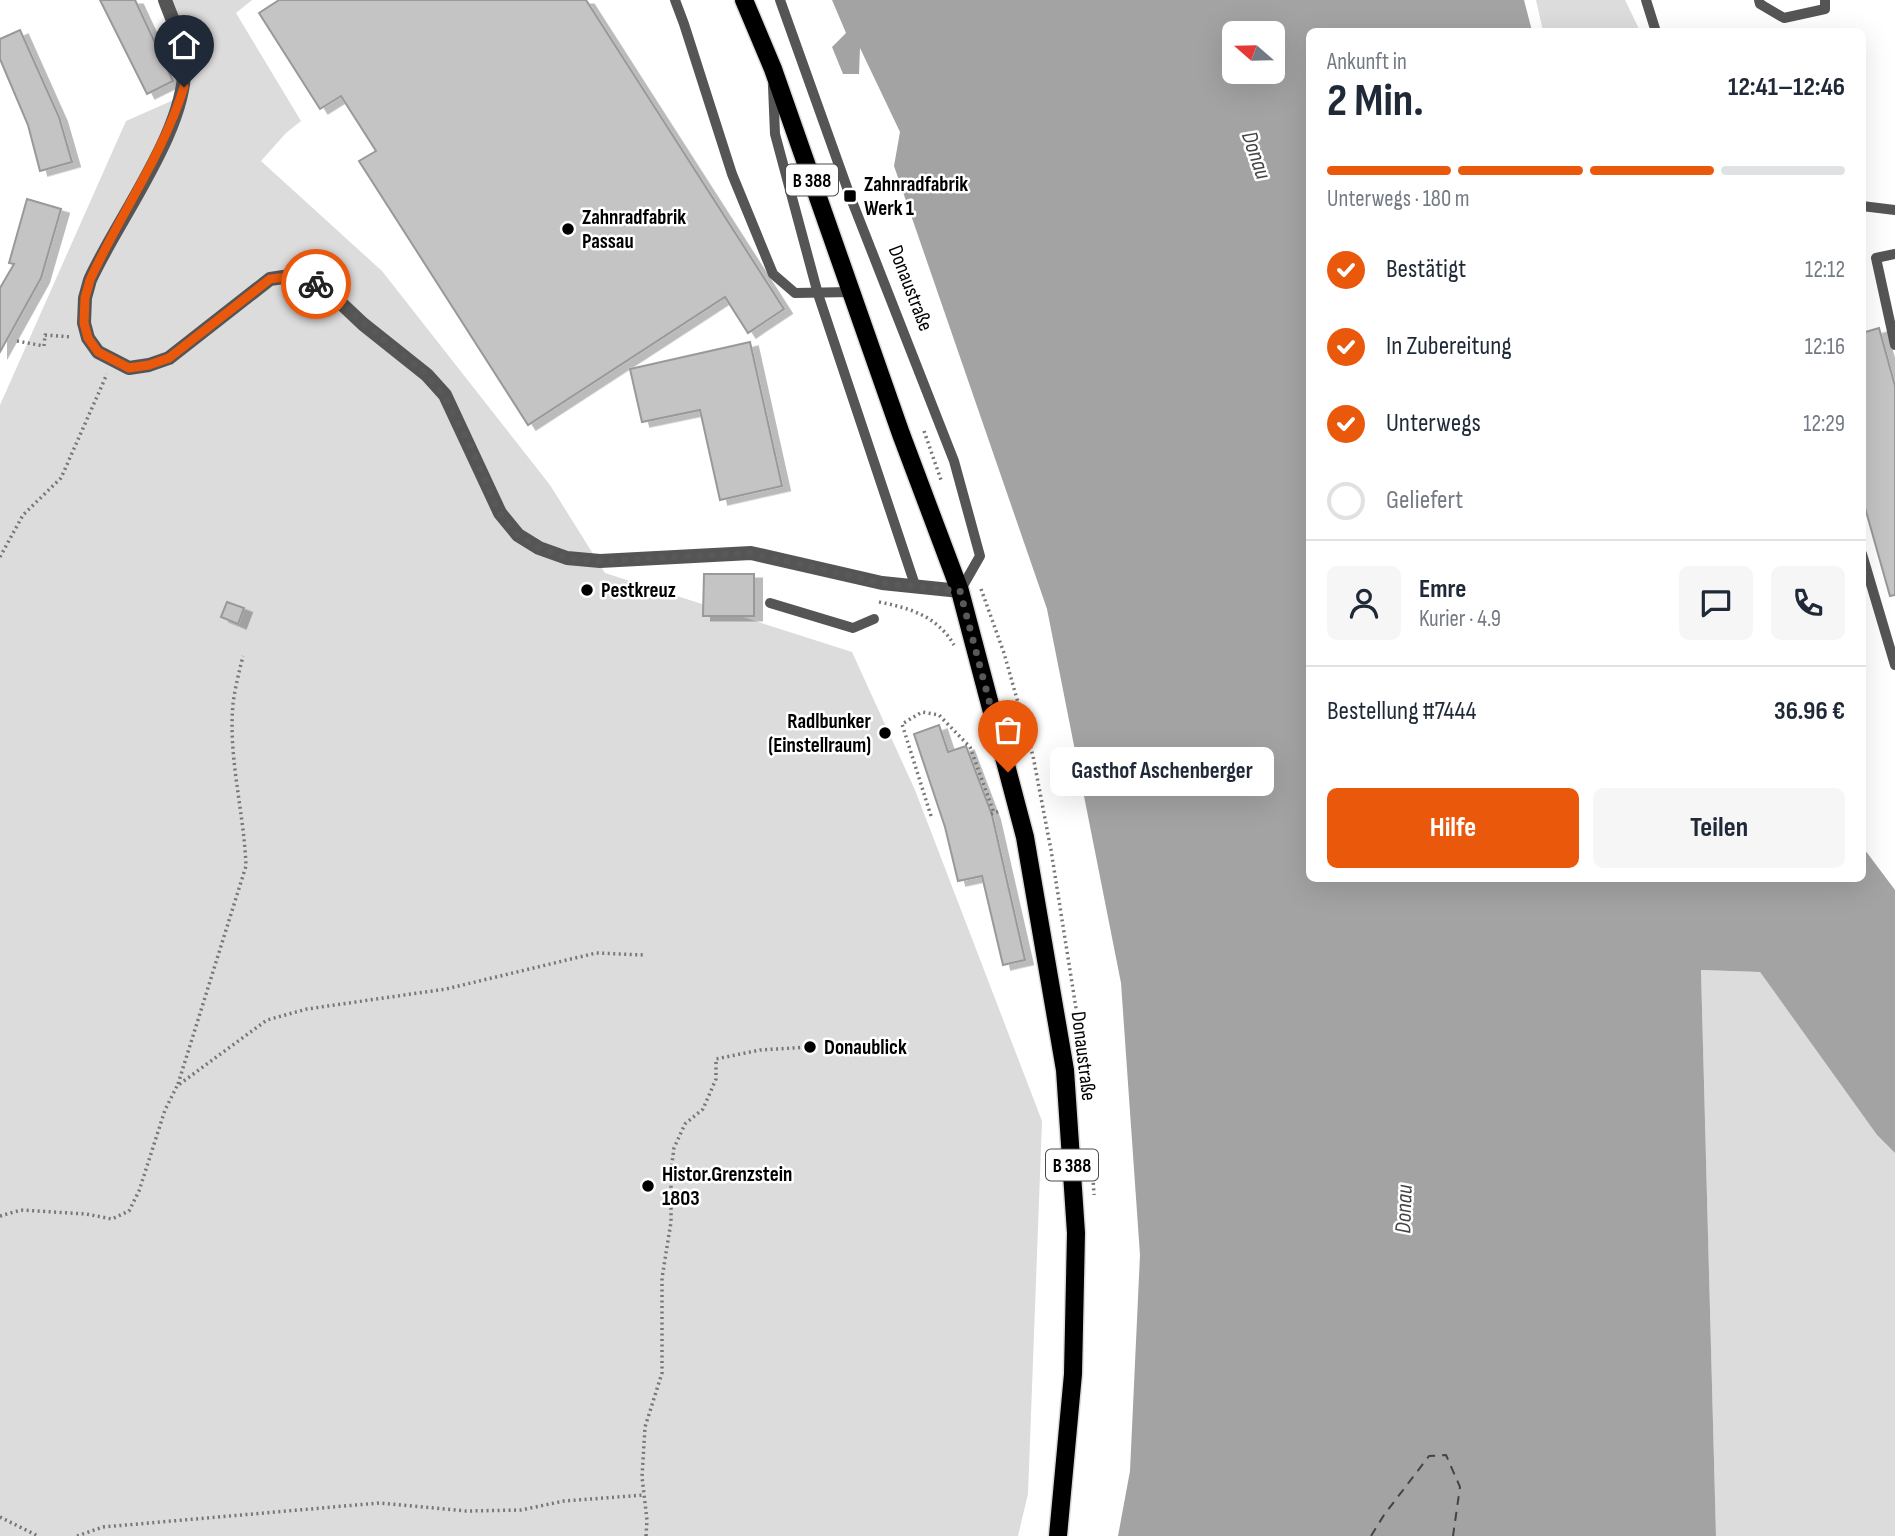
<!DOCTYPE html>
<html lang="de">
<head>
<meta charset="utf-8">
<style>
	body { margin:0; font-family:"Sofia Sans Condensed",sans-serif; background:#f6f6f7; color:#1f2937; height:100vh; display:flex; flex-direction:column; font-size:26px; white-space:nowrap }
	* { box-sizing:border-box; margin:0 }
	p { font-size:23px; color:#747a83 }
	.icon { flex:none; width:38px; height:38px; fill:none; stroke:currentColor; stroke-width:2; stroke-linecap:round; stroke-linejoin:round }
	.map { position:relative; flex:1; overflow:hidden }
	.panel { position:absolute; left:1306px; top:28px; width:560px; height:854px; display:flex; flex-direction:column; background:#fff; border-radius:10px; box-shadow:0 7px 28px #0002 }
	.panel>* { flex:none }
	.needle { width:46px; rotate:290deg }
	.buttons { position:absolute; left:1222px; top:21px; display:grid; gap:14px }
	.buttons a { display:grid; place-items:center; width:63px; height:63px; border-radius:10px; background:#fff; box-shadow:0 7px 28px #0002; font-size:35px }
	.pin { position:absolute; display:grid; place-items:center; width:60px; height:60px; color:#fff; margin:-72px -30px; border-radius:50% 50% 50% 0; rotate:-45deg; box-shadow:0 0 7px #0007 }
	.pin .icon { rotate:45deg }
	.courier { position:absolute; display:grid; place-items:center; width:70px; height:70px; margin:-35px; border:5px solid #ea580c; border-radius:50%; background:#fff; color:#222; box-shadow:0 2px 9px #0007 }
	.bubble { position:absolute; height:49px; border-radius:10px; background:#fff; box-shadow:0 7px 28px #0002; font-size:23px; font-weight:700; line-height:49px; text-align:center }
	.headline em { font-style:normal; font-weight:700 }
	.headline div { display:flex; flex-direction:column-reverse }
	.headline { display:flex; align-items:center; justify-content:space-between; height:119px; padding:0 21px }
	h1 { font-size:46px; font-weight:700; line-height:52px }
	.bar { display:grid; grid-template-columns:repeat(4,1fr); gap:10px 7px; align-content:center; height:84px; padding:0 21px }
	.bar i { height:9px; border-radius:5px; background:#e0e1e3 }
	.bar .active { background:#ea580c }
	.bar p { grid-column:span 4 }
	.line { display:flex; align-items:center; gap:18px; padding:0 21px; border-top:2px solid #e0e1e3 }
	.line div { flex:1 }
	.round { display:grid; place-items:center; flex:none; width:74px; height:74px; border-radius:10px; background:#f6f6f7 }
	ol { padding:0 21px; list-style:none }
	li { display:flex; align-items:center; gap:21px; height:77px }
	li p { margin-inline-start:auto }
	li .icon { padding:7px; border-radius:50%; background:#ea580c; color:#fff; stroke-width:4 }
	li:last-child { color:#747a83 }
	li i { width:38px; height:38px; border:4px solid #e0e1e3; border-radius:50% }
	.button { display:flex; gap:14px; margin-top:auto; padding:14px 21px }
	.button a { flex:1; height:80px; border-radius:10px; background:#ea580c; color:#fff; font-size:28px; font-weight:700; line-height:80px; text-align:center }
	.button a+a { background:#f6f6f7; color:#1f2937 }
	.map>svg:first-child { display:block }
	.green { fill:#dcdcdc }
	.water { fill:#a3a3a3; fill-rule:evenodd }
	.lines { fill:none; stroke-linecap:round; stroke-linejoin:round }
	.ferry { stroke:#444; stroke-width:2; stroke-dasharray:9 7; stroke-linecap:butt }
	.building { fill:#c4c4c4; stroke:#999; stroke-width:2; filter:url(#shadow) }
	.primary-casing { stroke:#dbdbdb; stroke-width:21 }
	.path { stroke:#777; stroke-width:3.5; stroke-dasharray:2 3.5; stroke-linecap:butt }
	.lane { stroke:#555; stroke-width:10 }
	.street { stroke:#555; stroke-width:14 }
	.primary { stroke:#000; stroke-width:18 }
	.done { stroke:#595959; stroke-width:7; stroke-dasharray:0 12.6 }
	.route { stroke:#ea580c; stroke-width:9 }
	.poi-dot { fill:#000; stroke:#fff; stroke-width:2.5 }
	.labels { text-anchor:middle; stroke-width:5; stroke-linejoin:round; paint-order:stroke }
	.shield { fill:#fff; stroke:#4c4c4c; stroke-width:2 }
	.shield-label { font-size:19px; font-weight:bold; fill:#000 }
	.poi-label { font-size:21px; font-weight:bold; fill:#000; stroke:#fff; text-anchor:start }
	.street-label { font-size:21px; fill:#000; stroke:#fff }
	.water-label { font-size:23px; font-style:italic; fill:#444; stroke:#fff }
</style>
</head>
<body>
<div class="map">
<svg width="1895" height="1536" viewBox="0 0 1895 1536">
	<defs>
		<filter id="shadow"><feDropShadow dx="8" dy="4.5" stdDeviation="0" flood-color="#0004"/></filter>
	</defs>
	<rect width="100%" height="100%" fill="#fff"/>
	<g class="green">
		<path d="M171,0H252L236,13L301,121L286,133L261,161L382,271L550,485L605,573L852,652L915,790L1042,1121L1028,1494L1018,1536H0V405L126,121L187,94C191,55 186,36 171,0Z"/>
		<path d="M1536,0H1625L1640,31H1543Z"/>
		<path d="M1701,970L1760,972L1877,1135L1895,1153V1536H1716Z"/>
	</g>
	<path class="water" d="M832,0H1524L1532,31L1309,32V878H1862V846L1895,890V1153L1877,1135L1760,972L1701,970L1716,1536H1118L1130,1471L1140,1255L1121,983L1047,609L894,166L900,132L860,48L859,74H843L832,47L846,33ZM1234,33H1272V72H1234Z"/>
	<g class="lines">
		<path class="ferry" d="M1371,1536L1384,1515L1429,1456L1446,1455L1460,1487L1453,1536"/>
	</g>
	<g class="building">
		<path d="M100,0H135L173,81L147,94Z"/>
		<path d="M279,0H586L784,309L748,333L725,297L528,425L359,161L376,151L341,96L320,109L259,13Z"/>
		<path d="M20,30L59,117L72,162L40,171L28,125L0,59V39Z"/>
		<path d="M27,199L61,209L41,278L0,352V288L14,264L9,263Z"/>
		<path d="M1879,328L1895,386V595L1890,596L1862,497V333Z"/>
		<path d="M750,342L782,486L720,500L700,410L642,422L630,369Z"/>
		<path d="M704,574H754V616H703Z"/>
		<path d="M227,602L244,608L238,624L221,617Z"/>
		<path d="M939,725L948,752L966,746L992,815L1025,960L1003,965L982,876L958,881L945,827L914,734Z"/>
	</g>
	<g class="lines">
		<defs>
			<path id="primary" d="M744,0L773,69L901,434L960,591L1025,837L1065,1070L1076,1233L1073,1374L1058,1536"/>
		</defs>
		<use href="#primary" class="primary-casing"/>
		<g class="path">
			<path d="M17,341L44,346L45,335L72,337"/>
			<path d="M924,431L941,480"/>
			<path d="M0,557L23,515L61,478L107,374"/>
			<path d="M981,589L1004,653L1033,756L1051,850L1078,1021"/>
			<path d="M879,602C910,608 937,616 954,645"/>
			<path d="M991,814L1000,811"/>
			<path d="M931,816L902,724L922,712L939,715L970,747L994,813"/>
			<path d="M178,1084L246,866C244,812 228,757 233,704C235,688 239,672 243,656"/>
			<path d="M1092,1161L1094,1195"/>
			<path d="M0,1216L21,1210L86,1214L112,1219L129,1211L139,1191L165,1110L177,1086L267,1020L307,1009L446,989L596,953L644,955"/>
			<path d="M0,1517L38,1536"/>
			<path d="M77,1536L103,1527L379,1503L466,1511L521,1510L564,1501L644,1495"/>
			<path d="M646,1536L647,1520L642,1477L645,1427L662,1373V1278L671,1222V1171L674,1148L685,1124L703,1109L716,1079V1059L760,1050L810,1047"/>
		</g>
		<g class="lane">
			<path d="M675,0L684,24L732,174L773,274L795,293L851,292"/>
			<path d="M780,0L850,196L954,461L980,556L960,591"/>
			<path d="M1646,0L1656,32"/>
			<path d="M1759,0L1760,4L1784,18L1825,9V0"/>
			<path d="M773,86L775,134L818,294L916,588"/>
			<path d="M1862,206L1895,210"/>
			<path d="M1895,254L1876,258L1895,345"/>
			<path d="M1862,554L1895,665"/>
			<path d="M770,603L853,628L874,619"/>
		</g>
		<path class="street" d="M165,0C172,19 182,40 184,61C190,125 117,220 90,280L85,298L84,323L88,338L98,352L129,368L149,365L169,358L270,279L290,276L308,279L328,291L363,324L427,375L445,395L500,513L518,535L539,548L567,558L600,561L751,553L882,583L960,591"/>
		<use href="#primary" class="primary"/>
	</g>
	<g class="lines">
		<path class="done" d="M316,284L427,375L444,396L472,449L499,513L518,535L539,548L567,558L600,561L751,553L882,583L960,591L1008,772"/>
		<path class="route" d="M184,87C162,157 120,214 90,280L85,298L84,323L88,338L98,352L129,368L149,365L169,358L270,279C287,277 302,275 316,284"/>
	</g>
	<g class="poi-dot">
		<rect x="843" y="189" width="14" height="14" rx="3.5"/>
		<circle cx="568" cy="229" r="7"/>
		<circle cx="587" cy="590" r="7"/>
		<circle cx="885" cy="733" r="7"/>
		<circle cx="810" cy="1047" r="7"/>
		<circle cx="648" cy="1186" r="7"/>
	</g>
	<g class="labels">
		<g class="shield">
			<rect x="786" y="164.5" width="52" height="31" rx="5"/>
			<rect x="1046" y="1149.5" width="52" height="31" rx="5"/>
		</g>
		<g class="shield-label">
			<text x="812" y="187">B 388</text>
			<text x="1072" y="1172">B 388</text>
		</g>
		<g class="poi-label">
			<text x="864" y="191">Zahnradfabrik<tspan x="864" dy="24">Werk 1</tspan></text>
			<text x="582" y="224">Zahnradfabrik<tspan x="582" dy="24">Passau</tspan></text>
			<text x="601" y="597">Pestkreuz</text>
			<text x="871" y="728" text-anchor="end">Radlbunker<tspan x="871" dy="24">(Einstellraum)</tspan></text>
			<text x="824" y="1054">Donaublick</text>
			<text x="662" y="1181">Histor.Grenzstein<tspan x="662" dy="24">1803</tspan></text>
		</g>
		<g class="street-label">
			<text transform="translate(911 288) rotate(69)" y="7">Donaustraße</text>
			<text transform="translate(1084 1056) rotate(83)" y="7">Donaustraße</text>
		</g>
		<g class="water-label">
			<text transform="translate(1257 155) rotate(71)" y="8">Donau</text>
			<text transform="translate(1403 1209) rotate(-88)" y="8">Donau</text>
		</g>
	</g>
</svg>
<div class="buttons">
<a><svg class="needle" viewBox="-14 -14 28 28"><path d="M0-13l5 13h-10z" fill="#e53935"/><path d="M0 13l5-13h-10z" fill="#747a83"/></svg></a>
</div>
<div class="pin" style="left:1008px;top:772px;background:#ea580c"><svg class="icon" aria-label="bag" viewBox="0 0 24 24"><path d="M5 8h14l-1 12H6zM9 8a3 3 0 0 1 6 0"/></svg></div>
<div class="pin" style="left:184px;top:87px;background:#1f2937"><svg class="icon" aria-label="home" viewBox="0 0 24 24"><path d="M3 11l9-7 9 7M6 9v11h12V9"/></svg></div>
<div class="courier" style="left:316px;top:284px"><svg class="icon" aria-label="bike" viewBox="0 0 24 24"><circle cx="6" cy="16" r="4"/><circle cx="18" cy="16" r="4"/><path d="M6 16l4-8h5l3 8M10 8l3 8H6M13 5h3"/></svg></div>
<div class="bubble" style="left:1050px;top:747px;width:224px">Gasthof Aschenberger</div>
<section class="panel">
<div class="headline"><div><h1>2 Min.</h1><p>Ankunft in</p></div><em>12:41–12:46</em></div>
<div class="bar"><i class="active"></i><i class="active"></i><i class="active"></i><i></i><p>Unterwegs · 180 m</p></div>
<ol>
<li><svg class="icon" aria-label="check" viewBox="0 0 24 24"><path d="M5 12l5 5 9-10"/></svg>Bestätigt<p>12:12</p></li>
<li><svg class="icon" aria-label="check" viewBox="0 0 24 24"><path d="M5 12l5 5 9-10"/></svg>In Zubereitung<p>12:16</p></li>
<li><svg class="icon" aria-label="check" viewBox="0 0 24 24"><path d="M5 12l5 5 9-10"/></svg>Unterwegs<p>12:29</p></li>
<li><i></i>Geliefert</li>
</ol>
<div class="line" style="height:126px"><a class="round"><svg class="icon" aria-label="person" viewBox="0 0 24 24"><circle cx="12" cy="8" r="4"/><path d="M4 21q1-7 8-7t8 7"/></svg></a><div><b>Emre</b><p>Kurier · 4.9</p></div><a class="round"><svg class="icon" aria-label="chat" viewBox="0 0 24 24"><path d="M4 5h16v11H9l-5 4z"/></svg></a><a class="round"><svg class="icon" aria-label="phone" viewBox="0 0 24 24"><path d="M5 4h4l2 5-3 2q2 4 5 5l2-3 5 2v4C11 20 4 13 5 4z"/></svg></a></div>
<div class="line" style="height:91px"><div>Bestellung #7444</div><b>36.96 €</b></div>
<div class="button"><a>Hilfe</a><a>Teilen</a></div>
</section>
</div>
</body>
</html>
